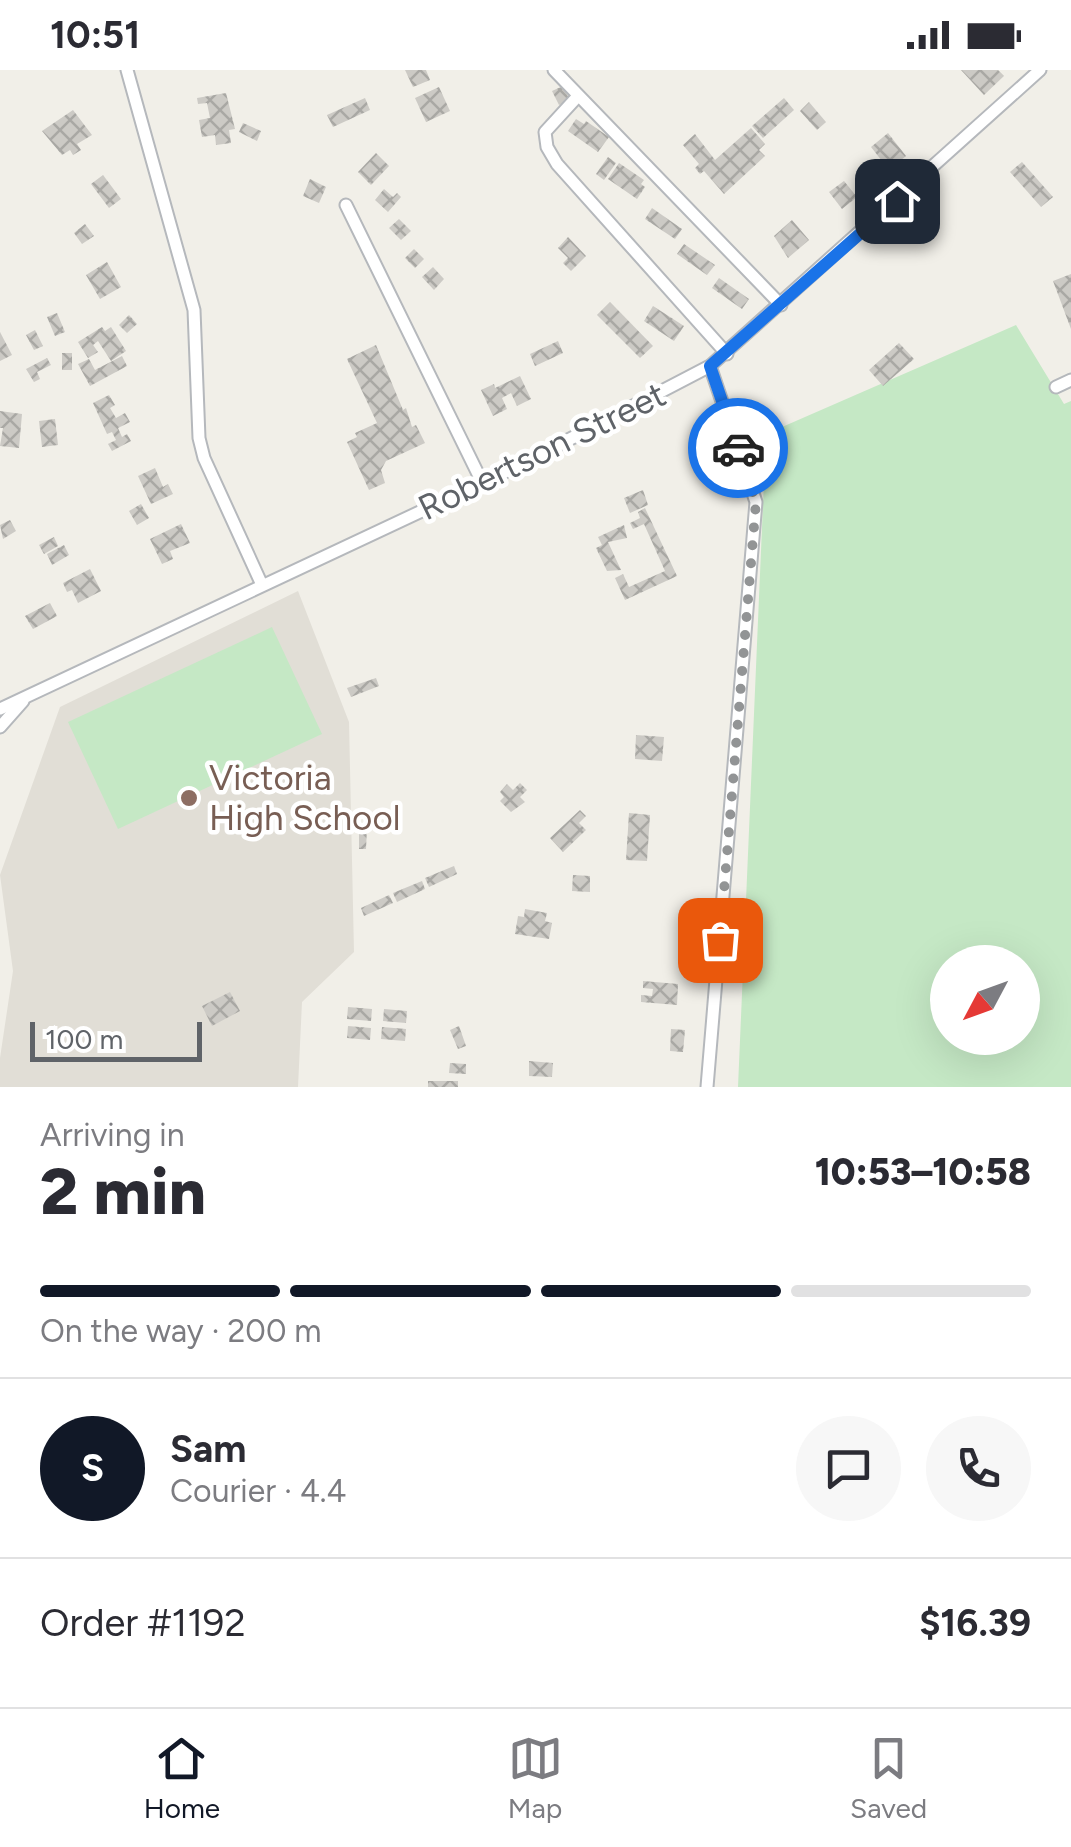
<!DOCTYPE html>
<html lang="en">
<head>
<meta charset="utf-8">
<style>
	body { margin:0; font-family:Figtree,sans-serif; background:#f7f7f7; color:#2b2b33; height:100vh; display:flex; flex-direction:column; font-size:38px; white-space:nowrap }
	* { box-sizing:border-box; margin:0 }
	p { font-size:32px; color:#7c7c81 }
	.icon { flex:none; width:55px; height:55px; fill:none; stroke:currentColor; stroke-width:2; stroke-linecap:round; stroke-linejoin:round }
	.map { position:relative; height:1017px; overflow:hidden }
	.sheet { display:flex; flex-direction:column; background:#fff; flex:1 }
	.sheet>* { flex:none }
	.needle { width:65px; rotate:229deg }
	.controls { position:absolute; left:930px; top:875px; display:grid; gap:20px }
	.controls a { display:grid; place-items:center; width:110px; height:110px; border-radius:50%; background:#fff; box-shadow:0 10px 40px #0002; font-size:50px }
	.scale { position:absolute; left:30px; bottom:25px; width:172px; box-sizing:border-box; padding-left:10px; border:5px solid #5f6368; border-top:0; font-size:28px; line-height:35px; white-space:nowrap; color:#5f6368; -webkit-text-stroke:8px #fff; paint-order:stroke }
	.pin { position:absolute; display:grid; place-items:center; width:85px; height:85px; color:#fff; margin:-42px; border-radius:20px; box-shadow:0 5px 15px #0006 }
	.courier { position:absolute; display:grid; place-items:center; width:100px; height:100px; margin:-50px; border:8px solid #1a73e8; border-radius:50%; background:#fff; color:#222; box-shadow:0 2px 12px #0007 }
	.summary em { font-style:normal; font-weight:800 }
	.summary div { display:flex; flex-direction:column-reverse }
	.summary { display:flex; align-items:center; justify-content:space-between; height:170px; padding:0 40px }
	h1 { font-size:65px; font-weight:800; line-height:75px }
	.bar { display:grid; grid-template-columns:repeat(4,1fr); gap:15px 10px; align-content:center; height:120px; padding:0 40px }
	.bar i { height:12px; border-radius:8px; background:#e1e1e2 }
	.bar .selected { background:#111827 }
	.bar p { grid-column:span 4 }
	.line { display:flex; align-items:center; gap:25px; padding:0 40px; border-top:2px solid #e1e1e2 }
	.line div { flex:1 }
	.round { display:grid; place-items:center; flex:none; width:105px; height:105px; border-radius:52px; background:#f7f7f7 }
	.status { display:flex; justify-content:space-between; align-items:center; height:70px; padding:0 50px; background:#fff; direction:ltr }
	.status svg { height:28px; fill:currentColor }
	.tabs { display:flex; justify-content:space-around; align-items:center; height:140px; border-top:2px solid #e1e1e2; background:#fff; font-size:28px; color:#7c7c81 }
	.tabs a { display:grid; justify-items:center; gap:5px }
	.tabs .selected { color:#111827 }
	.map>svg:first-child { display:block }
	.education { fill:#e1ded6 }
	.green { fill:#c5e8c5; fill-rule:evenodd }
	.building { fill:url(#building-cross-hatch) }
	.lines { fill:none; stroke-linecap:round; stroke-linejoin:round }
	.minor-casing { stroke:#b5b8bc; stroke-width:15 }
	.minor { stroke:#fff; stroke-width:11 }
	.done { stroke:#929495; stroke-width:10; stroke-dasharray:0 18 }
	.route { stroke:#1a73e8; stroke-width:12 }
	.education-dot { fill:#8d6e63; stroke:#fff; stroke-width:4 }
	.labels { text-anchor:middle; stroke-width:9; stroke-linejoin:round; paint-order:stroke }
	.street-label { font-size:35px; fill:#5f6368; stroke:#fff }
	.education-label { font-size:35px; fill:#785e54; stroke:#fff; text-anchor:start }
</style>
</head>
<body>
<div class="status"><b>10:51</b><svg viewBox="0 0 49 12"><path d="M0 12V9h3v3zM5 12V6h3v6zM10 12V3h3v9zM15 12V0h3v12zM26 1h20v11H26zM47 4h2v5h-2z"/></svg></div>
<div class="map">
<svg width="1071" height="1017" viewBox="0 0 1071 1017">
	<defs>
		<pattern id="building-cross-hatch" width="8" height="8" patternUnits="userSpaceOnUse" patternTransform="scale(2.5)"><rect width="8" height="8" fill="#cccac5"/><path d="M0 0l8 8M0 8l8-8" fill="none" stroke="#a9a8a4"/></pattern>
	</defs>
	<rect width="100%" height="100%" fill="#f1efe8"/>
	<path class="education" d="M298,521L349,652L354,882L302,932L298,1017H0V988L13,901L0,805L60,637Z"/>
	<g class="green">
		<path d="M1016,255L1064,334L1071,331V1017H738L766,364ZM948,892H1022V968H948Z"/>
		<path d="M272,557L322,664L118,759L68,652Z"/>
	</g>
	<g class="building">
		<path d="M405,0H426L430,10L413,17Z"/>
		<path d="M961,0H998L1004,6L984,25Z"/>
		<path d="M563,16L570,30L559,35L552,21Z"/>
		<path d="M439,17L450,41L426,52L415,28Z"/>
		<path d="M226,23L235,59L229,60L231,73L216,75L215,65L202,67L199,50L210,48L207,33L198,34L197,28Z"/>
		<path d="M365,28L370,40L333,57L327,45Z"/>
		<path d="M784,28L794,40L763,68L752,56Z"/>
		<path d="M809,32L826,52L817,60L800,41Z"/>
		<path d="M73,40L92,65L77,74L81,80L73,85L70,80L62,85L42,61Z"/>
		<path d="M576,49L584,54L586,51L609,67L598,82L568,61Z"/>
		<path d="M243,53L261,61L257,71L239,62Z"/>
		<path d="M751,58L765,74L759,80L765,86L724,124L704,101L700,104L695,98L699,94L683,75L695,64L715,90Z"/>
		<path d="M888,63L906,86L889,100L871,77Z"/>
		<path d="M376,83L389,96L371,115L358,102Z"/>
		<path d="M608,87L616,93L604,110L596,104Z"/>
		<path d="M1022,92L1053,127L1041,137L1010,102Z"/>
		<path d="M619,93L644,110L641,114L645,117L637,129L608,109Z"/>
		<path d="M103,105L121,129L109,138L91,114Z"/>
		<path d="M310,109L326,117L319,133L303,126Z"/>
		<path d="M844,111L857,127L842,139L829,122Z"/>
		<path d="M384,119L393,127L397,123L401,127L388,142L375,130Z"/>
		<path d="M652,138L682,159L675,169L645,149Z"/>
		<path d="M399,149L411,161L401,170L389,158Z"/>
		<path d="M792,150L809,170L788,188L774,166Z"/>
		<path d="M85,154L94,166L82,174L74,163Z"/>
		<path d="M568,167L586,186L571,201L563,193L568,188L558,178Z"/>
		<path d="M684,174L715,195L707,205L677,184Z"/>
		<path d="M414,179L424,189L415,198L405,188Z"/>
		<path d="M107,192L121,217L100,229L86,205Z"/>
		<path d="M433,197L444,209L434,220L422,207Z"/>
		<path d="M1071,204V259L1053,211Z"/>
		<path d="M719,208L749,229L742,239L712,218Z"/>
		<path d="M610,232L653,276L640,288L597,245Z"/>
		<path d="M653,236L684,256L674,271L644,251Z"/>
		<path d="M57,243L65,262L55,266L47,247Z"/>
		<path d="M129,245L137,254L127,263L119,255Z"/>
		<path d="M102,257L105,261L111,257L126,281L111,291L98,271L93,275L98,282L88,288L78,272Z"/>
		<path d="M35,260L43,276L34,280L26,265Z"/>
		<path d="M0,262L12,285L0,291Z"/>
		<path d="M558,271L563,283L535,296L530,284Z"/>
		<path d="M899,273L914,289L883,316L869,300Z"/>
		<path d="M376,275L403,340L406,338L412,357L416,355L425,373L386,391L381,400L385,413L369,420L347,372L357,367L355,363L377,353L347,289Z"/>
		<rect x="62" y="283" width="10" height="17"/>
		<path d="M122,286L127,296L90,316L78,294L89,289L95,300Z"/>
		<path d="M47,288L51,295L37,302L40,309L34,312L26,299Z"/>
		<path d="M520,306L531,329L517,336L511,323L502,328L507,339L493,346L481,320L494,314L495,318Z"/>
		<path d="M109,325L115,335L110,338L116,348L125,343L130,352L118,358L122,367L127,364L131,371L112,381L108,374L116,370L112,362L107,364L93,333Z"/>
		<path d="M0,341L22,344L19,378L0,376L3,358H0Z"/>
		<path d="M55,349L58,375L42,377L39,351Z"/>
		<path d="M155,398L163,417L168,414L173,424L151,434L138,406Z"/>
		<path d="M643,420L648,435L630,443L624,428Z"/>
		<path d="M141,434L149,448L137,455L129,441Z"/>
		<path d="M645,438L677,506L625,530L615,508L623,504L629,517L665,501L644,454L633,459L630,453L640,448L638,442Z"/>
		<path d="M10,450L16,461L3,469L0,455Z"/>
		<path d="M181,454L190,473L170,481L173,489L162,494L150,469Z"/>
		<path d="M624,455L627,468L608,472L621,500L607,501L596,478L602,475L598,467Z"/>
		<path d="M54,467L58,476L44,484L39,475Z"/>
		<path d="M64,475L69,485L52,495L47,484Z"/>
		<path d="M90,499L101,521L78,533L72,520L67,522L63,513Z"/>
		<path d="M50,533L57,546L33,559L25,546Z"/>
		<path d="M376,608L379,616L351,627L347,618Z"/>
		<path d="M636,665L664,667L662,691L635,689Z"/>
		<path d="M520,713L527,720L520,727L525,732L511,742L500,731L504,727L500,722L507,714L513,720Z"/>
		<path d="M580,740L586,746L579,753L586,760L563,782L550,768Z"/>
		<path d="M629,743L650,745L647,791L626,790Z"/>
		<path d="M359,757L367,758L366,779H359Z"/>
		<path d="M454,796L457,804L429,817L425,808Z"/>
		<path d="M573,805L590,806V822L572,821Z"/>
		<path d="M422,811L425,819L397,832L393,823Z"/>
		<path d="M389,825L393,833L364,846L361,838Z"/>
		<path d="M525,839L547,843L545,851L552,853L549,869L515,864L518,846L524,847Z"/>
		<path d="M643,911L678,914L677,935L641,932V925L652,926L653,919L643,918Z"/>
		<path d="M230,922L240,941L212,956L202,936Z"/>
		<path d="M348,937L372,939L371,951L347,949Z"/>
		<path d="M384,939L407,941L406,953L383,951Z"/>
		<path d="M348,956L371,958L370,970L347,968Z"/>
		<path d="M459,956L466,976L458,979L450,960Z"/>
		<path d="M382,957L406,959L405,971L381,969Z"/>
		<path d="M671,959L685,960L683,982L670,981Z"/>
		<path d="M529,991L553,993L552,1007L529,1006Z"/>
		<path d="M450,993L466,994V1004L449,1003Z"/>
		<rect x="428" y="1011" width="30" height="6"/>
	</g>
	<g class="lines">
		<defs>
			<g id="minor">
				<path d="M127,0L194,240L199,368L204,388L262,515"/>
				<path d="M554,0L781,235"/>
				<path d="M578,26L545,62L547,77L557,94L727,284"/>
				<path d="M346,135L482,412"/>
				<path d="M1056,317L1071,310"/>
				<path d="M0,639L524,393L710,296L1040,0"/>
				<path d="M0,657L23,631"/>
				<path d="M707,1017L756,432L710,296"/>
			</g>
		</defs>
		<use href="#minor" class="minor-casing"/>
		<use href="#minor" class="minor"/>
	</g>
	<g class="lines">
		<path class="done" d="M720,870L756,432L738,378"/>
		<path class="route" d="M738,378L710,296L897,131"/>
	</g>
	<circle class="education-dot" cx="189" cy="728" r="10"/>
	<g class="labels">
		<g class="street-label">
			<text transform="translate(542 381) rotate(-26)" y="12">Robertson Street</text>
		</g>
		<g class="education-label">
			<text x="209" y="720">Victoria<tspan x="209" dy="40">High School</tspan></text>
		</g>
	</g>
</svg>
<div class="controls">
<a><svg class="needle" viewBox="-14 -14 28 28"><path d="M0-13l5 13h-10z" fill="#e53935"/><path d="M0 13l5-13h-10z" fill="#7c7c81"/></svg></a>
</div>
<div class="scale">100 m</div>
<div class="pin" style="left:720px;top:870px;background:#ea580c"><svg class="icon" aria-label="bag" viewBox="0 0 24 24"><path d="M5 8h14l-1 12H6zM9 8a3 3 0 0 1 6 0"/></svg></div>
<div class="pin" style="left:897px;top:131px;background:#1f2937"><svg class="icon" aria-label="home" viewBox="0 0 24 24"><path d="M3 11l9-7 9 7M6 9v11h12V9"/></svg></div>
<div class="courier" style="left:738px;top:378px"><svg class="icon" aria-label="car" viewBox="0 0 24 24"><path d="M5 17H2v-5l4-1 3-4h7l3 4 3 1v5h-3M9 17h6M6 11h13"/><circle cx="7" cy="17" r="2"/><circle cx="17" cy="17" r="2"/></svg></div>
</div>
<section class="sheet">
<div class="summary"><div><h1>2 min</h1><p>Arriving in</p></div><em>10:53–10:58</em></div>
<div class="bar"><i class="selected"></i><i class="selected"></i><i class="selected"></i><i></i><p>On the way · 200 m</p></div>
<div class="line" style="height:180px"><b class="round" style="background:#111827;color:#fff">S</b><div><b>Sam</b><p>Courier · 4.4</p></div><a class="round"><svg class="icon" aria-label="chat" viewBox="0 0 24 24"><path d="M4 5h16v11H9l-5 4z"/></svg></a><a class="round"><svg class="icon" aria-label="phone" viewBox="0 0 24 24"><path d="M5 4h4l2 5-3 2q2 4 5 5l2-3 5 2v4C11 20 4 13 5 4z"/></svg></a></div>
<div class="line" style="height:130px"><div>Order #1192</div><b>$16.39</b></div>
</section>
<nav class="tabs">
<a class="selected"><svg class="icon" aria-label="home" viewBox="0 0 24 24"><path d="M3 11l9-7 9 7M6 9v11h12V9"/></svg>Home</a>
<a><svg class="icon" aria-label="map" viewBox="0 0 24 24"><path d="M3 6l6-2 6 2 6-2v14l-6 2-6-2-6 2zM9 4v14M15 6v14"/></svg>Map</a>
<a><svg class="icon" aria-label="saved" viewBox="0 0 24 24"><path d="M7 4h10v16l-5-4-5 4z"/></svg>Saved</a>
</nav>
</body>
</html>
